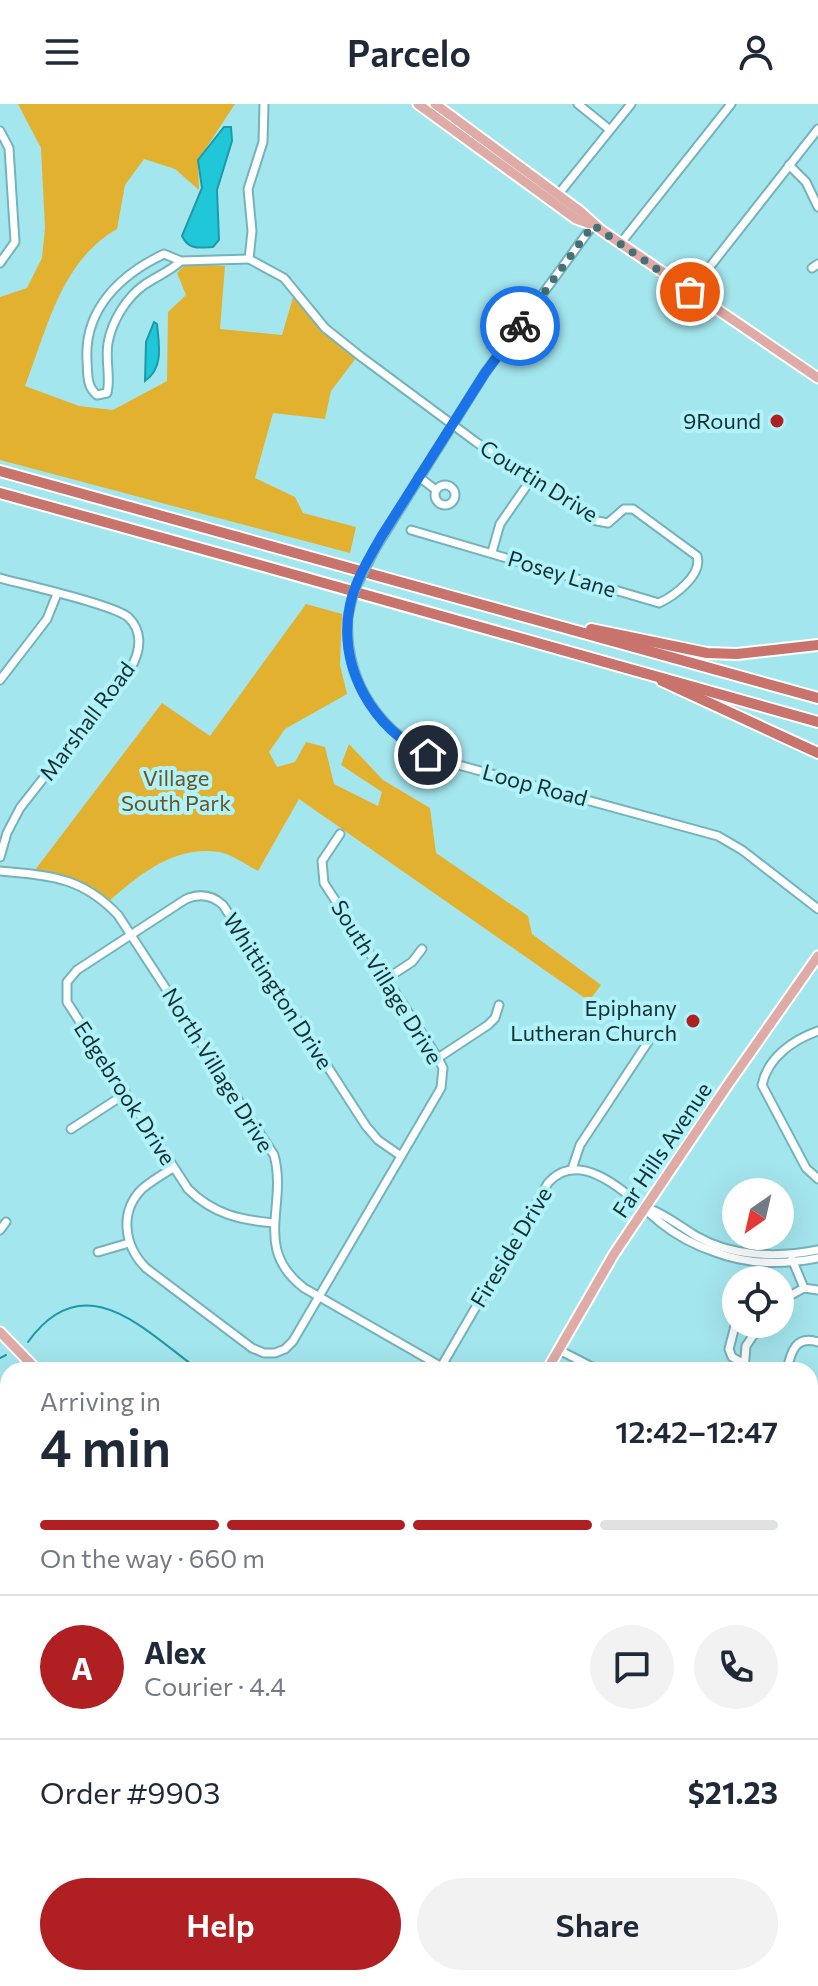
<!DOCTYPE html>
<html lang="en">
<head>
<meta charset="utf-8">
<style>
	body { margin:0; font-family:Commissioner,sans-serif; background:#f2f2f3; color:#1f2937; height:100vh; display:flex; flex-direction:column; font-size:30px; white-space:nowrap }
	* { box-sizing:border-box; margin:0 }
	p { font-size:26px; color:#747a83 }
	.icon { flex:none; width:44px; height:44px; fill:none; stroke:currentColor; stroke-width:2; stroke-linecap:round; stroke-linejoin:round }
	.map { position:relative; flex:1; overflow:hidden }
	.side { position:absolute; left:0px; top:1258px; width:818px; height:624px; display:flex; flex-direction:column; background:#fff; border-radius:24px 24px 0 0; box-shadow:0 8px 32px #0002 }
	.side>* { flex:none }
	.needle { width:52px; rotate:214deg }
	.fabs { position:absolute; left:722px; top:1074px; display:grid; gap:16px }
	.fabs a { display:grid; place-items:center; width:72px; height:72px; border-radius:50%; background:#fff; box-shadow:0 8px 32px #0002; font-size:40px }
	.pin { position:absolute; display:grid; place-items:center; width:68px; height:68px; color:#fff; margin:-34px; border:4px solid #fff; border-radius:50%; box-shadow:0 2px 8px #0007 }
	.courier { position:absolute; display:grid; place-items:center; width:80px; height:80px; margin:-40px; border:6px solid #1a73e8; border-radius:50%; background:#fff; color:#222; box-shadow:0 2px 10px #0007 }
	.headline em { font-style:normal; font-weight:600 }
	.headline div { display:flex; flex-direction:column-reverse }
	.headline { display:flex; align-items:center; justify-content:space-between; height:136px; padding:0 40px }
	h1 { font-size:52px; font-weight:600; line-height:60px }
	.bar { display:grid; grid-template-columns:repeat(4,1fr); gap:12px 8px; align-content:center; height:96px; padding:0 40px }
	.bar i { height:10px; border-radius:6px; background:#e0e1e3 }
	.bar .active { background:#b01f22 }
	.bar p { grid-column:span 4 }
	.line { display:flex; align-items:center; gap:20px; padding:0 40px; border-top:2px solid #e0e1e3 }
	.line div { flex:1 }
	.round { display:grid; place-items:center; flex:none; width:84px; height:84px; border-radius:42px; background:#f2f2f3 }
	.action { display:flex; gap:16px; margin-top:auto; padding:16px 40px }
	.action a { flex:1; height:92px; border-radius:48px; background:#b01f22; color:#fff; font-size:32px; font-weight:600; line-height:92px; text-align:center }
	.action a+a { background:#f2f2f3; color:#1f2937 }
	header { display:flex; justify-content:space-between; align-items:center; height:104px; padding:0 40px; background:#fff; font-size:36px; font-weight:600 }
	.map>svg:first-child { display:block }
	.green { fill:#e3b130 }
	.water { fill:#20c7d8; stroke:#1d9aa6; stroke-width:2 }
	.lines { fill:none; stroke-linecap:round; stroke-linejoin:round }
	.stream { stroke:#1d9aa6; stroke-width:2 }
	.minor-casing { stroke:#74b3bc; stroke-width:11 }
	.major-casing { stroke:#fff; stroke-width:13 }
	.highway-casing { stroke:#fff; stroke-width:14 }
	.minor { stroke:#fff; stroke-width:7 }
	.major { stroke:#deaba6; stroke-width:9 }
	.highway { stroke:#c8736b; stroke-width:10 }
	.minor-bridge-casing { stroke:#74b3bc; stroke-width:11; stroke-linecap:butt }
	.minor-bridge { stroke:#fff; stroke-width:7 }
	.done { stroke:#477074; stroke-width:8; stroke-dasharray:0 14.4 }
	.route { stroke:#1a73e8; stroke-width:10 }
	.poi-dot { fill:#b01f22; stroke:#b1f3fb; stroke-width:3 }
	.labels { text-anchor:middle; stroke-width:8; stroke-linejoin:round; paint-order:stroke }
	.poi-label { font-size:22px; fill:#153033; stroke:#b1f3fb; text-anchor:end }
	.street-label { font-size:22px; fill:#153033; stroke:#b1f3fb }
	.park-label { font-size:22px; fill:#6a5421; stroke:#b1f3fb }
</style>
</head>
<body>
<header><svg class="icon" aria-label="menu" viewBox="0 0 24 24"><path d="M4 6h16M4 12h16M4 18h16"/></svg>Parcelo<svg class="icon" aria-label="person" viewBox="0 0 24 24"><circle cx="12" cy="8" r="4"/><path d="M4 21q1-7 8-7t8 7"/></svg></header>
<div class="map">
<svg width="818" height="1882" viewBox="0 0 818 1882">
	<rect width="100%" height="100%" fill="#a4e6ee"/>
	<g class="green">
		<path d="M18,0H235L198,56L199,86L175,65L144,55L125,81L117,125C61,157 47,225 25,282L79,302L113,306L167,277L168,208L186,191L177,169L186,160L225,162L220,225L282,231L294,190L339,240L356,254L331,287L325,315L273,309L255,374L295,393L303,409L356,423L350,449L0,356V193L27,184L42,154L45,124L41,44Z"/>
		<path d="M306,500L342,510L340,561L347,590L285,625L269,648L277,663L295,658L306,638L325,643L334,680L378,702L382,688L341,661L349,640L383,676L430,704L436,749L528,812L532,830L601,881L589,897L299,695L258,767C246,761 232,750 219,748C175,741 140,770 109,797C88,779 63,768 35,766L162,599L210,632Z"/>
		<path d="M0,1695L4,1696L8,1705V1865L0,1859Z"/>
	</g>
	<g class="water">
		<path d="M224,23H231L232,37L217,86L219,136L213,143C198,144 189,146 182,132L202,84L198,56Z"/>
		<path d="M154,218L157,220C159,241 164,264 145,277L146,238Z"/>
	</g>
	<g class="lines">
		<g class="stream">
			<path d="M28,1238C85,1159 145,1227 199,1266"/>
			<path d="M0,1254L6,1251"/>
			<path d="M810,1501L818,1500"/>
		</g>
		<defs>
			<g id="minor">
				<path d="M264,0L263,38L248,85L252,127L249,155L284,174L325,224L360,252L476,338L592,416L608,419L624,405H633L697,452C703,471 674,492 659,499L411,426"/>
				<path d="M578,0L610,26"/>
				<path d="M0,27L9,44L15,138L0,159"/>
				<path d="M789,61L806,78L818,103"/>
				<path d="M557,92L631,0"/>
				<path d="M620,140L731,0"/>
				<path d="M181,157L164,150C121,170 84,205 87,256C88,270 86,282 97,291L107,289C111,273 105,256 108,239C112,217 126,194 144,181C157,172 169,168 181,157L249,155"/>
				<path d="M812,164L818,160"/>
				<path d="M690,188L818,25"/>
				<path d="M419,373L436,386"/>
				<circle cx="445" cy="391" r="10"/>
				<path d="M375,445L485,269L593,121"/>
				<path d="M492,448L500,420L532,374"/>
				<path d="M0,474C25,481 112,500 128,513C142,526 141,544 133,560L20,704L7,729L0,753"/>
				<path d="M348,512C344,579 381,633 444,657L718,732L742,746L818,805"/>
				<path d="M0,576L47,515L57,490"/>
				<path d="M0,767C50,772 81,772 118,811L274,1051C288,1102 252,1144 304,1184L447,1266"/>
				<path d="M386,875L412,858L422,845"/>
				<path d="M818,927C793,936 768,953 762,981L806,1064L818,1075"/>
				<path d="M438,954L488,921L495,914L499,901"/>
				<path d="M71,1025L125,990"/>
				<path d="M173,1064C163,1070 151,1077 142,1085C119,1108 124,1142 146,1164L252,1244L264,1249H275L285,1245L293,1237L441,984L443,964L438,954L324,779L322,757L340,730"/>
				<path d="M572,1065L580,1041L648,938"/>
				<path d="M648,1104C666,1111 680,1122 696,1132C733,1153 778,1154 818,1146"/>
				<path d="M274,1119C240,1116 213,1110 188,1085L67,898V878L77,866L186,795C200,789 212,791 223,801L366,1022L378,1036L401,1052"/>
				<path d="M0,1126L6,1118"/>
				<path d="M98,1148L129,1139"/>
				<path d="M792,1155L804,1184L818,1186"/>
				<path d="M780,1197L804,1184"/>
				<path d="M736,1218L729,1245L732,1253L743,1259"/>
				<path d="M559,1246L598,1266"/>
				<path d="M441,1263L548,1079C582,1040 634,1097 661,1119C676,1131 697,1142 715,1148C749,1161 783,1161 818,1154"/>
				<path d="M744,1266L746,1242L761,1220"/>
				<path d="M787,1266C791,1247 796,1231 818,1238"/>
				<path d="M810,1317L818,1322"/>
				<path d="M810,1385L818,1390"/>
				<path d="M0,1423L8,1428"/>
				<path d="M810,1584L818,1574"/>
				<path d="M0,1595L8,1592"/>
				<path d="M0,1689H8"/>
				<path d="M810,1712L818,1701"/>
				<path d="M810,1777L818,1779"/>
				<path d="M810,1860L818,1865"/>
				<path d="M580,1874L590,1882"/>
				<path d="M701,1874L713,1882"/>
				<path d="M236,1882L242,1874"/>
				<path d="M426,1882L432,1874"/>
				<path d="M507,1882L514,1874"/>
				<path d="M790,1882L797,1874"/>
			</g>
			<g id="major">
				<path d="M418,0L576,115L590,120"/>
				<path d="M435,0L580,107L601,126L818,274"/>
				<path d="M0,1228L37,1266"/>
				<path d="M547,1266L614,1150L729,979L818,852"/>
				<path d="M309,1882L311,1874"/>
			</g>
			<g id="highway">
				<path d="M0,367L818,594"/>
				<path d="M0,389C273,464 545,541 818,618"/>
				<path d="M591,525L707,549L737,550L818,541"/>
				<path d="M662,577L818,649"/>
			</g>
		</defs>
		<use href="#minor" class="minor-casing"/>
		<use href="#major" class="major-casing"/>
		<use href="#highway" class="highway-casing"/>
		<use href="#minor" class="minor"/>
		<use href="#major" class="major"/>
		<use href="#highway" class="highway"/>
		<defs>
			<path id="minor-bridge" d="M348,512L354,487L375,445"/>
		</defs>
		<use href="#minor-bridge" class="minor-bridge-casing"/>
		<use href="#minor-bridge" class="minor-bridge"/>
	</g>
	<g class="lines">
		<path class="done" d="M520,222L593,121L690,188"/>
		<path class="route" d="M428,651C373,624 337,564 350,501C355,477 369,454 381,433L485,269L520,222"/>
	</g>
	<g class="poi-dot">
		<circle cx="777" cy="317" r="8"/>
		<circle cx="693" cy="917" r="8"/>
	</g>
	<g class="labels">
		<g class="poi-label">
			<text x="761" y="325">9Round</text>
			<text x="677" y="912">Epiphany<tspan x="677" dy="25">Lutheran Church</tspan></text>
		</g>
		<g class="street-label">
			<text transform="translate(539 377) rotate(32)" y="8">Courtin Drive</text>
			<text transform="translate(562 470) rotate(17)" y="8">Posey Lane</text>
			<text transform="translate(87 617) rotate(-53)" y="8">Marshall Road</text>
			<text transform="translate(535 681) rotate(15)" y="8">Loop Road</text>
			<text transform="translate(387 878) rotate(58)" y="8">South Village Drive</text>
			<text transform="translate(278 887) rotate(57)" y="8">Whittington Drive</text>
			<text transform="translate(218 966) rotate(58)" y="8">North Village Drive</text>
			<text transform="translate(125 989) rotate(57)" y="8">Edgebrook Drive</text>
			<text transform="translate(662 1046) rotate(-56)" y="8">Far Hills Avenue</text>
			<text transform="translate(511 1143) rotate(-59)" y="8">Fireside Drive</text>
		</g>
		<g class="park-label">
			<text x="176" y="682">Village<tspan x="176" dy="25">South Park</tspan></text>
		</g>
	</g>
</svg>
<div class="fabs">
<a><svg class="needle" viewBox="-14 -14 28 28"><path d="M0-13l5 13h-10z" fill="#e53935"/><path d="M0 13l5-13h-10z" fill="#747a83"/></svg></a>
<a><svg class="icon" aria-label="locate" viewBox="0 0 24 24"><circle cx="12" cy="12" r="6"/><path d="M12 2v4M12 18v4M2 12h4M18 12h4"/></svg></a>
</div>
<div class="pin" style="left:690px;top:188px;background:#ea580c"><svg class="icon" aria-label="bag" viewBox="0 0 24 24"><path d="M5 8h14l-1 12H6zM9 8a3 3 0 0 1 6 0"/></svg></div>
<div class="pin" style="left:428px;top:651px;background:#1f2937"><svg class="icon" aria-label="home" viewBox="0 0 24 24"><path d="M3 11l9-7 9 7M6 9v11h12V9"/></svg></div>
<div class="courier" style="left:520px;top:222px"><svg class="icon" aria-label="bike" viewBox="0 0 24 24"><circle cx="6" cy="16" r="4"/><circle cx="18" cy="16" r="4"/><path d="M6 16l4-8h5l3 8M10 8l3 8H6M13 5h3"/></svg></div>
<section class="side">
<div class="headline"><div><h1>4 min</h1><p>Arriving in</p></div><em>12:42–12:47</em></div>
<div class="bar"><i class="active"></i><i class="active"></i><i class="active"></i><i></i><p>On the way · 660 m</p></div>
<div class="line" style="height:144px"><b class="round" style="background:#b01f22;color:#fff">A</b><div><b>Alex</b><p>Courier · 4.4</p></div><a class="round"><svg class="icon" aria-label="chat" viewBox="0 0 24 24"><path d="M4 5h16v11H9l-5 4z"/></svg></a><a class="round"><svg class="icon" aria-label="phone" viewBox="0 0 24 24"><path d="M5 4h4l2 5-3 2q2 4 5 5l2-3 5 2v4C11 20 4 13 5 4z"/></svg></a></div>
<div class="line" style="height:104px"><div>Order #9903</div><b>$21.23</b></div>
<div class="action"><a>Help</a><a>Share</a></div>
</section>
</div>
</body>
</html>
